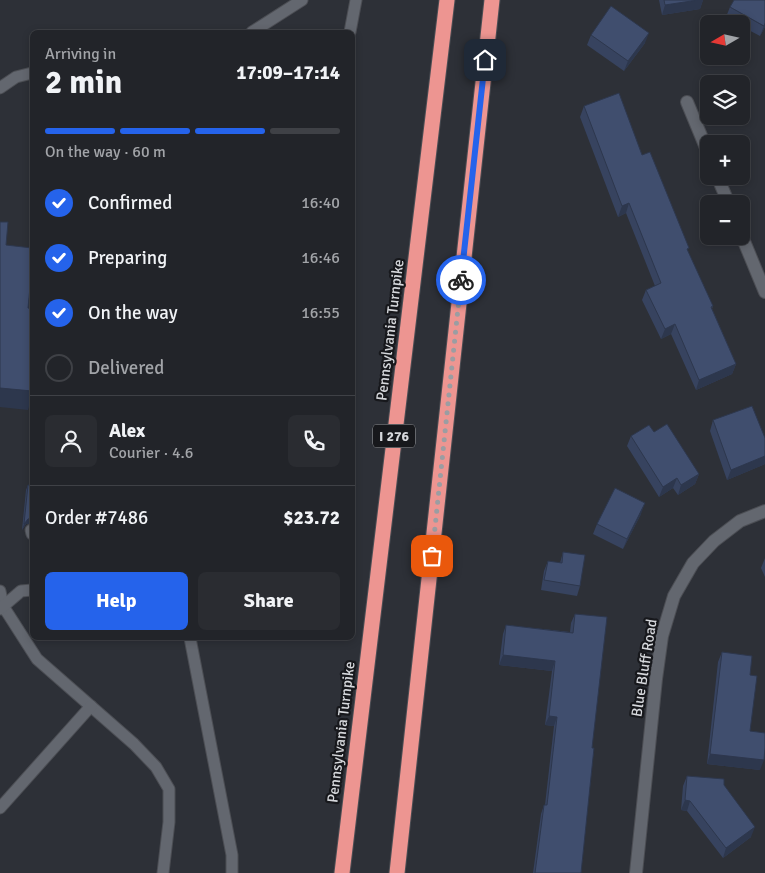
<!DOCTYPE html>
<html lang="en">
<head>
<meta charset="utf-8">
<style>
	body { margin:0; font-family:Signika,sans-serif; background:#2a2c31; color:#f1f3f6; height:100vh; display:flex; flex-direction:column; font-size:19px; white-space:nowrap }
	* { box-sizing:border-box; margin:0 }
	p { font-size:16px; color:#a2a4a8 }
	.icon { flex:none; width:28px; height:28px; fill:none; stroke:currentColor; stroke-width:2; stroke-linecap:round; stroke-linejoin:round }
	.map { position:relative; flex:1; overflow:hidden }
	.sheet { position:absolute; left:30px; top:30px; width:325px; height:610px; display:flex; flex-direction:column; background:#222429; border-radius:8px; box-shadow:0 2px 8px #0003,0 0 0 1px #3f4146 }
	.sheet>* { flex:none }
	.needle { width:32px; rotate:261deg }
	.buttons { position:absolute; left:700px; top:15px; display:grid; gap:10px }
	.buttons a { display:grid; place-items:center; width:50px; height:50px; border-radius:8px; background:#222429; box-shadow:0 2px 8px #0003,0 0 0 1px #3f4146; font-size:25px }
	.pin { position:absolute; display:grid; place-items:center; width:42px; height:42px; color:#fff; margin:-21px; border-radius:10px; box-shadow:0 2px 8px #0006 }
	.courier { position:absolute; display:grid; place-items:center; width:50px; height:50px; margin:-25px; border:4px solid #2563eb; border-radius:50%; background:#fff; color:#222; box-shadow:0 1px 6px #0007 }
	.overview em { font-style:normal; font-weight:800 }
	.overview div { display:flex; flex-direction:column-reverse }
	.overview { display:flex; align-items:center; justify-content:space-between; height:85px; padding:0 15px }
	h1 { font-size:32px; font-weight:800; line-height:38px }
	.bar { display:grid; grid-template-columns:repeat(4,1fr); gap:8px 5px; align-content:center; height:60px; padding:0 15px }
	.bar i { height:6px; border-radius:4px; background:#3f4146 }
	.bar .active { background:#2563eb }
	.bar p { grid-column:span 4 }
	.line { display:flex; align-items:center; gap:12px; padding:0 15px; border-top:1px solid #3f4146 }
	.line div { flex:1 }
	.round { display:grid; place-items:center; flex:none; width:52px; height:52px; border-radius:8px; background:#2a2c31 }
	ol { padding:0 15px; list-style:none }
	li { display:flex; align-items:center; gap:15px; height:55px }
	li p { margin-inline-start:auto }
	li .icon { padding:5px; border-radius:50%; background:#2563eb; color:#fff; stroke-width:4 }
	li:last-child { color:#a2a4a8 }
	li i { width:28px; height:28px; border:2px solid #3f4146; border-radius:50% }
	.button { display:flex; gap:10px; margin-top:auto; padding:10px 15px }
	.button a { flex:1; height:58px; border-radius:8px; background:#2563eb; color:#fff; font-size:20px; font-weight:800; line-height:58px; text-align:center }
	.button a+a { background:#2a2c31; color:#f1f3f6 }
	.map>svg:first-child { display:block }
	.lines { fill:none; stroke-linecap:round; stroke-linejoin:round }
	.lane-casing { stroke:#4c4e54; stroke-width:13 }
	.street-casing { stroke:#4c4e54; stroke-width:14 }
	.highway-casing { stroke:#4c4e54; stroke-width:17 }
	.lane { stroke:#63676f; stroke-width:11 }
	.street { stroke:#63676f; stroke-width:12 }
	.highway { stroke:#ed9591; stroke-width:15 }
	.wall { fill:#37435f }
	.shaded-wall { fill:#2d374d }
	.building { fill:#404e6e; stroke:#2d374d }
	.done { stroke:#9b9da2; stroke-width:5; stroke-dasharray:0 9 }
	.route { stroke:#2563eb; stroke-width:6 }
	.labels { text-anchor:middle; stroke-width:4.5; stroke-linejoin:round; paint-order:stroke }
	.shield { fill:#17181c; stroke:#9d9ea2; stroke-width:1 }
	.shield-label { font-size:14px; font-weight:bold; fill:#d6d8dc }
	.street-label { font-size:15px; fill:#d6d8dc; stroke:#17181c }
</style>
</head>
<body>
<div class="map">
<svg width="765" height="873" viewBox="0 0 765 873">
	<rect width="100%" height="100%" fill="#2d3037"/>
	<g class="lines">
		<defs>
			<g id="lane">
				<path d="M252,32L302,0"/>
				<path d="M350,32L356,0"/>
				<path d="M0,88L16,77L32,73"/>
				<path d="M31,530L32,534"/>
				<path d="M0,591L3,606L37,659L134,744L156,767L169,789V822L163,873"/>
				<path d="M0,609L21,591L32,590"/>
				<path d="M190,638L232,855V873"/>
				<path d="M0,808L91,706"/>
			</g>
			<g id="street">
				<path d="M687,102L709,155"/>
				<path d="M717,176L729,204"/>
				<path d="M741,234L765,292"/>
				<path d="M636,873L656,679L662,636L674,596L693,563L714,541L740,521L765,511"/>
			</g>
			<g id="highway">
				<path d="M342,873L447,0"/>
				<path d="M397,873L492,0"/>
			</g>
		</defs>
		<use href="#lane" class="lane-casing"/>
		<use href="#street" class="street-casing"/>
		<use href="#highway" class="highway-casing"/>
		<use href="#lane" class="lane"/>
		<use href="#street" class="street"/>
		<use href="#highway" class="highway"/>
	</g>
	<g class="wall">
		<path d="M659,0H703L700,9L662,15Z"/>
		<path d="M730,7L765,27L760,36L741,26V24H738L726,17Z"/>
		<path d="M591,35L645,43L624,71L587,45Z"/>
		<path d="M584,106L642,155L713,306L712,309L736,364L732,374L696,390L671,334L661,339L642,300L646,290L655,286L626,213L618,217L580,117Z"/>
		<path d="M713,420L765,438V464L727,480L710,431Z"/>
		<path d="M654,432L699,474L695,484L678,495L673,488L659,497L627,446L631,436Z"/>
		<path d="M28,485H32V523L26,524L22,530L26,490Z"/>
		<path d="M641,514L623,549L593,534L597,524Z"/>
		<path d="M563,552L580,586L577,596L541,590L544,571L548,561L560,563Z"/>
		<path d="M765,558V577L761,568Z"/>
		<path d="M575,614L592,748L581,873H533L541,814L544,805H545L554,726L545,725L552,671L499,665L503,634L506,625L570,632L571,623Z"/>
		<path d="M722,652L750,675V731L760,770L707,764L718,662Z"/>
		<path d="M687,776L724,785L751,837L723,858L687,811L681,810L683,786Z"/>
	</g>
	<g class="shaded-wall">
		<path d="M698,0H703L700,9L662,15L665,5Z"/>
		<path d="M765,23V27L760,36L764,26Z"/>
		<path d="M649,33L645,43L624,71L628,61Z"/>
		<path d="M629,203L626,213L618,217L622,206Z"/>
		<path d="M675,324L671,334L661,339L665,329Z"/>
		<path d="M736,364L732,374L696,390L699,380Z"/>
		<path d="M0,388L32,391V397L28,410L0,407Z"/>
		<path d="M765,456V464L727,480L731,470Z"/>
		<path d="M699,474L695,484L678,495L681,485Z"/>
		<path d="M677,478L673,488L659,497L663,487Z"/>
		<path d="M645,503L641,514L623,549L627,539Z"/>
		<path d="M32,518V523L26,524L22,530L24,524L28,519Z"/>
		<path d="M503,655L555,661L552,671L499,665Z"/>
		<path d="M549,716L557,717L554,726L545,725Z"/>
		<path d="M710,754L764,760L760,770L707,764Z"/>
		<path d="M685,800L690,801L687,811L681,810Z"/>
		<path d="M755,827L751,837L723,858L726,848Z"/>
	</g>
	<g class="building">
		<path d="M664,0H698L665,5Z"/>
		<path d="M734,0H765V23L764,26L730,7Z"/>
		<path d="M611,6L649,33L628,61L591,35Z"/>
		<path d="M619,93L642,155L650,152L689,248L687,249L713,306L711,307L736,364L699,380L675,324L665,329L646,290L661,283L629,203L622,206L584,106Z"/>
		<path d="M0,222H8L6,245L32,248V266L28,308L32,309V391L0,388Z"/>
		<path d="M752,406L765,438V456L731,470L713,420Z"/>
		<path d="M667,424L699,474L681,485L677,478L663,487L631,436L649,425L654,432Z"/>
		<path d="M28,485H32V518L28,519L24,524Z"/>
		<path d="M615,488L645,503L627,539L597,524Z"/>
		<path d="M563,552L585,555L580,586L544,580L548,561L562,563Z"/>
		<path d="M575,614L607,617L592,748H594L581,873H535L544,805H547L557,717L549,716L555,661L503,655L506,625L573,633Z"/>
		<path d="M722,652L752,656L750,675L757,676L750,731L765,733V748L764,760L710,754Z"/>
		<path d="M687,776L724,779V785L755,827L726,848L690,801L685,800Z"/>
	</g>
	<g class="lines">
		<path class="done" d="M432,556L461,280"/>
		<path class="route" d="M461,280L485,60"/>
	</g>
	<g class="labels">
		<rect class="shield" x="373" y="424.5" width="42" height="23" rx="4"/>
		<g class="shield-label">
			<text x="394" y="441">I 276</text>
		</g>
		<g class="street-label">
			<text transform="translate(390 330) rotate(-83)" y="5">Pennsylvania Turnpike</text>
			<text transform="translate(644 668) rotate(-81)" y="5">Blue Bluff Road</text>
			<text transform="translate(341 732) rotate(-83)" y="5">Pennsylvania Turnpike</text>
		</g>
	</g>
</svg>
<div class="buttons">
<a><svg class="needle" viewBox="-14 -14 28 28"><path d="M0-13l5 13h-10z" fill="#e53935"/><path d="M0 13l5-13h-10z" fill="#a2a4a8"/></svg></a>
<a><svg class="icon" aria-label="layers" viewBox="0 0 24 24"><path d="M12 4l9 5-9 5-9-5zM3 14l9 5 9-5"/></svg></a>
<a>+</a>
<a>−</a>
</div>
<div class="pin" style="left:432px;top:556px;background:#ea580c"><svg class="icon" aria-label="bag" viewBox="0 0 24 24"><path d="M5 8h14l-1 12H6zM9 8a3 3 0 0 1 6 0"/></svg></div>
<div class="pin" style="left:485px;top:60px;background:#1f2937"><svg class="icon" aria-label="home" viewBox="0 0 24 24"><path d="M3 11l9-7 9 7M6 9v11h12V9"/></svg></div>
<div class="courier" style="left:461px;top:280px"><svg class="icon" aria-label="bike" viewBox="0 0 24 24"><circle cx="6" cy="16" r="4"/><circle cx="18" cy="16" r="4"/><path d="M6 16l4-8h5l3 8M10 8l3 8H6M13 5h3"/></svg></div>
<section class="sheet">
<div class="overview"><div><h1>2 min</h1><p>Arriving in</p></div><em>17:09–17:14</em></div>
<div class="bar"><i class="active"></i><i class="active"></i><i class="active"></i><i></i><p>On the way · 60 m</p></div>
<ol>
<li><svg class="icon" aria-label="check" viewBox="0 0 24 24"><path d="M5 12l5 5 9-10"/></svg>Confirmed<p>16:40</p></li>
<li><svg class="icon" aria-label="check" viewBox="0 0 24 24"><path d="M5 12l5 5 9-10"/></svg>Preparing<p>16:46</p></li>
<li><svg class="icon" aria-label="check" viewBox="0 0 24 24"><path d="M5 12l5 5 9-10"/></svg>On the way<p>16:55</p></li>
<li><i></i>Delivered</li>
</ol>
<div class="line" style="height:90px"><a class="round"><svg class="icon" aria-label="person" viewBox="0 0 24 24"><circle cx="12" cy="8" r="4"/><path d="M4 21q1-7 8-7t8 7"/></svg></a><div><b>Alex</b><p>Courier · 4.6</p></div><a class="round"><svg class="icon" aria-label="phone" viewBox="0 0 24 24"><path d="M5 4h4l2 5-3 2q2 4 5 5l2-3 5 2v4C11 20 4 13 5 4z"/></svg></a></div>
<div class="line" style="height:65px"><div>Order #7486</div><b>$23.72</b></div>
<div class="button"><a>Help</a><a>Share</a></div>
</section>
</div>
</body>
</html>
